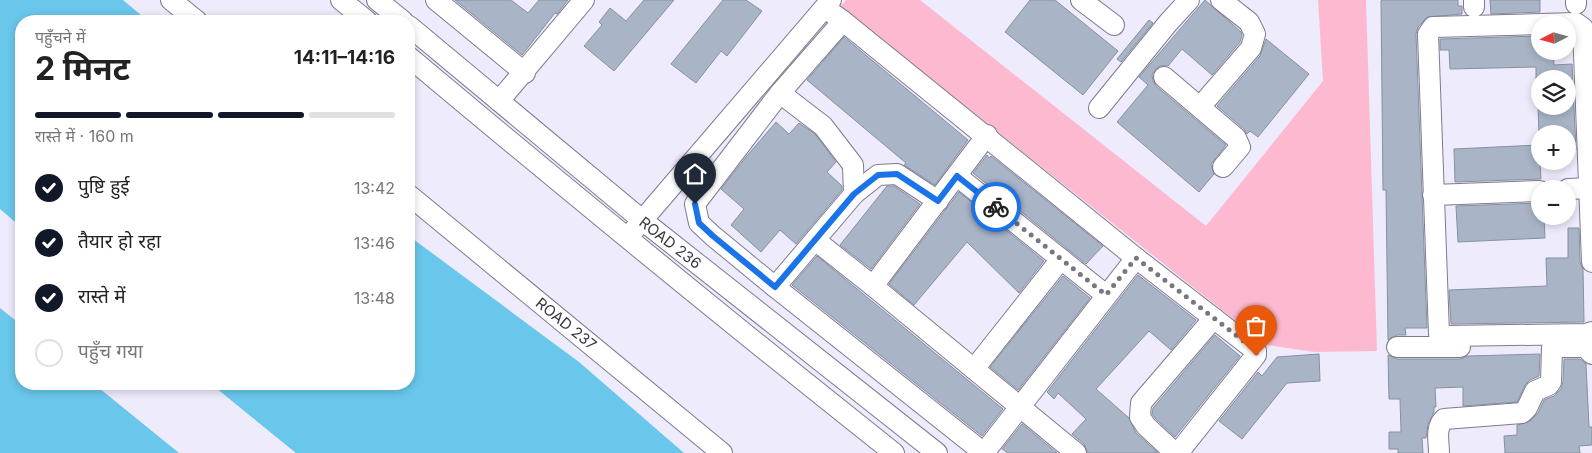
<!DOCTYPE html>
<html lang="hi">
<head>
<meta charset="utf-8">
<style>
	body { margin:0; font-family:Inter,"Noto Sans Devanagari",sans-serif; background:#f2f2f2; color:#222; height:100vh; display:flex; flex-direction:column; font-size:19px; white-space:nowrap }
	* { box-sizing:border-box; margin:0 }
	p { font-size:16px; color:#767676 }
	.icon { flex:none; width:28px; height:28px; fill:none; stroke:currentColor; stroke-width:2; stroke-linecap:round; stroke-linejoin:round }
	.map { position:relative; flex:1; overflow:hidden }
	.panel { position:absolute; left:15px; top:15px; width:400px; height:375px; display:flex; flex-direction:column; background:#fff; border-radius:20px; box-shadow:0 2px 8px #0003 }
	.panel>* { flex:none }
	.needle { width:32px; rotate:264deg }
	.buttons { position:absolute; left:1531px; top:15px; display:grid; gap:10px }
	.buttons a { display:grid; place-items:center; width:45px; height:45px; border-radius:50%; background:#fff; box-shadow:0 2px 8px #0003; font-size:25px }
	.pin { position:absolute; display:grid; place-items:center; width:42px; height:42px; color:#fff; margin:-51px -21px; border-radius:50% 50% 50% 0; rotate:-45deg; box-shadow:0 0 5px #0007 }
	.pin .icon { rotate:45deg }
	.courier { position:absolute; display:grid; place-items:center; width:50px; height:50px; margin:-25px; border:4px solid #1a73e8; border-radius:50%; background:#fff; color:#222; box-shadow:0 1px 6px #0007 }
	.summary em { font-style:normal; font-weight:700 }
	.summary div { display:flex; flex-direction:column-reverse }
	.summary { display:flex; align-items:center; justify-content:space-between; height:85px; padding:0 20px }
	h1 { font-size:32px; font-weight:700; line-height:38px }
	.bar { display:grid; grid-template-columns:repeat(4,1fr); gap:8px 5px; align-content:center; height:60px; padding:0 20px }
	.bar i { height:6px; border-radius:4px; background:#e0e0e0 }
	.bar .selected { background:#111827 }
	.bar p { grid-column:span 4 }
	ol { padding:0 20px; list-style:none }
	li { display:flex; align-items:center; gap:15px; height:55px }
	li p { margin-inline-start:auto }
	li .icon { padding:5px; border-radius:50%; background:#111827; color:#fff; stroke-width:4 }
	li:last-child { color:#767676 }
	li i { width:28px; height:28px; border:2px solid #e0e0e0; border-radius:50% }
	.map>svg:first-child { display:block }
	.green { fill:#fdb9cf }
	.water { fill:#69c7eb }
	.building { fill:#a9b5c7; stroke:#8591a2 }
	.lines { fill:none; stroke-linecap:round; stroke-linejoin:round }
	.minor-casing { stroke:#7e7b8f; stroke-width:22 }
	.minor { stroke:#fff; stroke-width:20 }
	.done { stroke:#777682; stroke-width:5; stroke-dasharray:0 9 }
	.route { stroke:#1a73e8; stroke-width:6 }
	.labels { text-anchor:middle; stroke-width:5; stroke-linejoin:round; paint-order:stroke }
	.street-label { font-size:15px; fill:#383740; stroke:#fff }
</style>
</head>
<body>
<div class="map">
<svg width="1592" height="453" viewBox="0 0 1592 453">
	<rect width="100%" height="100%" fill="#edebfc"/>
	<path class="green" d="M846,0H920L1206,226L1323,81L1318,0H1366L1377,351L1315,352L1266,345L840,7Z"/>
	<g class="water">
		<path d="M0,0H123L148,21H21V227L0,209Z"/>
		<path d="M409,236L579,362L684,453H296L211,384H409Z"/>
		<path d="M0,308L21,325V384H94L179,453H0Z"/>
	</g>
	<g class="building">
		<path d="M455,0H511L528,13L539,0H568L557,14L555,13L522,55Z"/>
		<path d="M644,0H674L614,71L584,46L602,25L599,22L610,8L626,21Z"/>
		<path d="M723,0H746L762,11L727,56L721,51L696,83L671,64Z"/>
		<path d="M1030,0H1055L1118,51L1083,95L1005,32Z"/>
		<path d="M1205,0L1241,32L1242,35L1240,42L1212,75L1182,49L1168,66H1160L1155,70L1152,75L1153,81L1156,86L1226,145L1211,164L1214,174L1199,192L1117,122L1148,85L1139,77Z"/>
		<path d="M1382,0H1458V6H1462V14L1427,17L1418,27L1416,34L1427,328H1405L1406,335H1397L1388,340L1386,190H1383L1381,1Z"/>
		<path d="M1490,0H1540V12L1491,14Z"/>
		<path d="M1149,20L1153,23L1121,62L1117,59Z"/>
		<path d="M1540,36V51H1553L1554,65L1572,64L1576,150L1568,151V134H1539L1538,106H1568V79H1536V67L1450,69L1449,50H1440V39Z"/>
		<path d="M844,37L968,140L935,185L904,165L906,163L807,80Z"/>
		<path d="M1266,39L1309,74L1258,137L1250,131L1247,134L1244,129L1217,106L1260,56Z"/>
		<path d="M776,122L789,134L799,123L815,134L836,162L827,172L842,186V190L796,244L780,230L761,252L731,225L744,209L721,189L746,157Z"/>
		<path d="M1539,145L1541,179L1455,182L1454,149Z"/>
		<path d="M987,155L989,158L991,156L1103,246L1086,264L973,173Z"/>
		<path d="M887,186H894L920,204L871,269L840,245Z"/>
		<path d="M959,192L1044,261L1019,293L967,242L914,305L889,284Z"/>
		<path d="M1540,203V216H1544L1545,238L1458,242L1456,206Z"/>
		<path d="M1568,228H1579L1580,262L1583,269L1584,322L1451,324L1449,290L1547,286L1546,258H1568Z"/>
		<path d="M817,256L1003,409L982,436L792,285Z"/>
		<path d="M1138,275L1196,320L1171,350L1149,331L1096,389L1129,418L1136,433L1158,453H1088L1084,444L1072,434L1086,419L1058,393L1054,399L1047,392Z"/>
		<path d="M1063,276L1090,298L1018,390L990,367Z"/>
		<path d="M1215,335L1240,356L1175,437L1155,418L1152,414L1153,408Z"/>
		<path d="M1319,354L1320,381L1287,383L1242,439L1219,421L1258,372L1262,376L1277,357Z"/>
		<path d="M1540,354L1539,376L1530,380L1525,385L1517,402L1463,406V387L1435,388L1436,407H1434V412L1428,424L1426,438H1422L1423,453H1398V449H1389V432H1401L1400,399H1389L1388,355L1397,359H1460L1468,356Z"/>
		<path d="M1564,359H1580L1586,364L1589,427H1592V445L1579,446L1580,453H1505L1504,436L1517,435V425L1530,421L1538,413L1544,400L1554,396L1561,389L1563,382Z"/>
		<path d="M1022,424L1057,453H1008L1002,449Z"/>
	</g>
	<g class="lines">
		<defs>
			<g id="minor">
				<path d="M171,0L197,21"/>
				<path d="M341,0L367,21"/>
				<path d="M377,0L403,21"/>
				<path d="M436,0L525,73"/>
				<path d="M1081,0L1114,25"/>
				<path d="M1474,0V7"/>
				<path d="M1576,0V4"/>
				<path d="M825,8L843,21L1136,258L1256,351V355L1178,453"/>
				<path d="M843,21L780,93L823,126L853,165L854,194L775,287L984,453"/>
				<path d="M409,26L642,220L937,453"/>
				<path d="M409,57C569,191 730,323 894,453"/>
				<path d="M1164,77L1236,138L1240,147L1223,167"/>
				<path d="M499,101L584,0"/>
				<path d="M1200,107L1251,48L1255,34L1249,22L1221,0"/>
				<path d="M1099,108L1168,23L1189,0"/>
				<path d="M957,176L1106,295"/>
				<path d="M1568,189L1592,188"/>
				<path d="M854,194L878,175L897,174L938,201"/>
				<path d="M409,195L722,453"/>
				<path d="M1433,195L1540,191"/>
				<path d="M634,230L831,0"/>
				<path d="M815,240L873,286L1076,453"/>
				<path d="M1592,262L1583,28L1576,23L1433,27L1428,34L1439,334L1442,336H1447L1586,334L1592,332"/>
				<path d="M873,286L987,135"/>
				<path d="M775,287L713,236L699,223L695,204L780,93"/>
				<path d="M1397,347H1460"/>
				<path d="M1559,347H1585L1592,354"/>
				<path d="M974,369L1061,259"/>
				<path d="M984,453L1136,258"/>
				<path d="M1175,453L1146,426L1140,417L1141,403L1214,318"/>
				<path d="M1439,453C1439,442 1435,428 1444,419L1522,413L1527,408L1535,391L1549,385L1551,382L1552,347"/>
			</g>
		</defs>
		<use href="#minor" class="minor-casing"/>
		<use href="#minor" class="minor"/>
	</g>
	<g class="lines">
		<path class="done" d="M996,207L1106,295L1136,258L1254,349L1257,354L1256,356"/>
		<path class="route" d="M695,204L699,223L713,236L775,287L854,194L878,175L897,174L938,201L957,176L996,207"/>
	</g>
	<g class="labels">
		<g class="street-label">
			<text transform="translate(670 243) rotate(38)" y="5">ROAD 236</text>
			<text transform="translate(566 324) rotate(39)" y="5">ROAD 237</text>
		</g>
	</g>
</svg>
<div class="buttons">
<a><svg class="needle" viewBox="-14 -14 28 28"><path d="M0-13l5 13h-10z" fill="#e53935"/><path d="M0 13l5-13h-10z" fill="#767676"/></svg></a>
<a><svg class="icon" aria-label="layers" viewBox="0 0 24 24"><path d="M12 4l9 5-9 5-9-5zM3 14l9 5 9-5"/></svg></a>
<a>+</a>
<a>−</a>
</div>
<div class="pin" style="left:1256px;top:356px;background:#ea580c"><svg class="icon" aria-label="bag" viewBox="0 0 24 24"><path d="M5 8h14l-1 12H6zM9 8a3 3 0 0 1 6 0"/></svg></div>
<div class="pin" style="left:695px;top:204px;background:#1f2937"><svg class="icon" aria-label="home" viewBox="0 0 24 24"><path d="M3 11l9-7 9 7M6 9v11h12V9"/></svg></div>
<div class="courier" style="left:996px;top:207px"><svg class="icon" aria-label="bike" viewBox="0 0 24 24"><circle cx="6" cy="16" r="4"/><circle cx="18" cy="16" r="4"/><path d="M6 16l4-8h5l3 8M10 8l3 8H6M13 5h3"/></svg></div>
<section class="panel">
<div class="summary"><div><h1>2 मिनट</h1><p>पहुँचने में</p></div><em>14:11–14:16</em></div>
<div class="bar"><i class="selected"></i><i class="selected"></i><i class="selected"></i><i></i><p>रास्ते में · 160 m</p></div>
<ol>
<li><svg class="icon" aria-label="check" viewBox="0 0 24 24"><path d="M5 12l5 5 9-10"/></svg>पुष्टि हुई<p>13:42</p></li>
<li><svg class="icon" aria-label="check" viewBox="0 0 24 24"><path d="M5 12l5 5 9-10"/></svg>तैयार हो रहा<p>13:46</p></li>
<li><svg class="icon" aria-label="check" viewBox="0 0 24 24"><path d="M5 12l5 5 9-10"/></svg>रास्ते में<p>13:48</p></li>
<li><i></i>पहुँच गया</li>
</ol>
</section>
</div>
</body>
</html>
